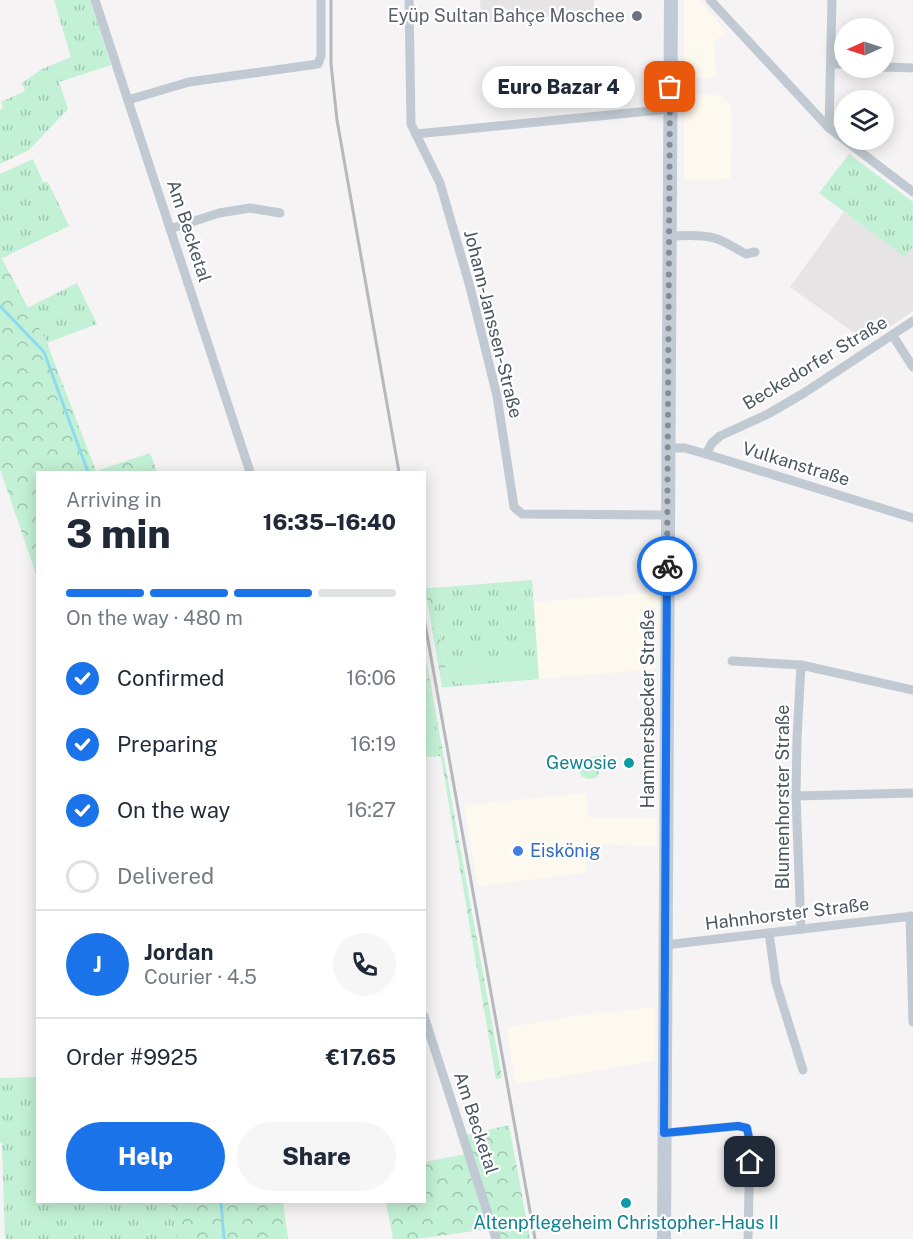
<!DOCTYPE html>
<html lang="en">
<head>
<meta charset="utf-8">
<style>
	body { margin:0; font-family:"Public Sans",sans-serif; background:#f6f6f7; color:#1f2937; height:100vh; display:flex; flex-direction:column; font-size:22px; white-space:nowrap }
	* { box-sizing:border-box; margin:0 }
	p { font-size:20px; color:#747a83 }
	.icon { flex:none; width:33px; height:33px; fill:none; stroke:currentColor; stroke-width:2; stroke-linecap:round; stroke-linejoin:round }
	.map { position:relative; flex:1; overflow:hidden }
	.sheet { position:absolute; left:36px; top:471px; width:390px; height:732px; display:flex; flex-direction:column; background:#fff; border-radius:0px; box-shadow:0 3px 15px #0003 }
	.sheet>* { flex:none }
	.needle { width:39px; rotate:267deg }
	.fabs { position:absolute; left:834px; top:18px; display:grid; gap:12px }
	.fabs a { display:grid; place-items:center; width:60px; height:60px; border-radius:50%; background:#fff; box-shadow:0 3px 15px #0003; font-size:30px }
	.pin { position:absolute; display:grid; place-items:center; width:51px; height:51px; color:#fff; margin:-26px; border-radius:12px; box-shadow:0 3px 9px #0006 }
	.courier { position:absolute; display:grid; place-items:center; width:60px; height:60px; margin:-30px; border:4px solid #1a73e8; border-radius:50%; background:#fff; color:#222; box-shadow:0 2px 8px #0007 }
	.bubble { position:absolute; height:42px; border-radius:21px; background:#fff; box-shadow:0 3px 15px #0003; font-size:20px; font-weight:800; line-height:42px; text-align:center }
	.head em { font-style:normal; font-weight:800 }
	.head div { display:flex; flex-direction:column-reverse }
	.head { display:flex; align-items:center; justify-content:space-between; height:102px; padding:0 30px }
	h1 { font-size:39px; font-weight:800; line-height:45px }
	.bar { display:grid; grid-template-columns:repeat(4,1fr); gap:9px 6px; align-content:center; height:72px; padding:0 30px }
	.bar i { height:8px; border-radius:4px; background:#e0e1e3 }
	.bar .on { background:#1a73e8 }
	.bar p { grid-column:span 4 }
	.line { display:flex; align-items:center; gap:15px; padding:0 30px; border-top:2px solid #e0e1e3 }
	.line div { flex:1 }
	.round { display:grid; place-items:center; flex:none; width:63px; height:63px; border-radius:32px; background:#f6f6f7 }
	ol { padding:0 30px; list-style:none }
	li { display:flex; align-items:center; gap:18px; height:66px }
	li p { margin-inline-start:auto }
	li .icon { padding:6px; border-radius:50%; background:#1a73e8; color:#fff; stroke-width:4 }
	li:last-child { color:#747a83 }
	li i { width:33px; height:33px; border:3px solid #e0e1e3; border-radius:50% }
	.action { display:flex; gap:12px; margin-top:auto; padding:12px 30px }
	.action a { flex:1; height:69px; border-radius:36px; background:#1a73e8; color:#fff; font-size:24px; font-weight:800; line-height:69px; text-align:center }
	.action a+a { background:#f6f6f7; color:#1f2937 }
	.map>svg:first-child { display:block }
	.commercial { fill:#fdf9ef }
	.education { fill:#e6e4e5 }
	.grass { fill:url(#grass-tufts) }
	.forest { fill:url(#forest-crowns) }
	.garden { fill:#c3f1d5 }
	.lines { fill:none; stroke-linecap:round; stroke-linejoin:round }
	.stream { stroke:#90daee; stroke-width:3 }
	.street { stroke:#c1cad2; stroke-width:9 }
	.secondary { stroke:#c1cbd6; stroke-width:14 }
	.rail { stroke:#b5b8bd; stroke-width:3 }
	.done { stroke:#868d94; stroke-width:6; stroke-dasharray:0 10.8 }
	.route { stroke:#1a73e8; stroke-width:8 }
	.worship-dot { fill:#6b7280; stroke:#fff; stroke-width:2 }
	.culture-dot { fill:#0f9aa8; stroke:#fff; stroke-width:2 }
	.shop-dot { fill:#3f7fe0; stroke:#fff; stroke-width:2 }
	.labels { text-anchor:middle; stroke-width:4.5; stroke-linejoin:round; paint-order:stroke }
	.worship-label { font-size:18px; fill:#5b616d; stroke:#fff; text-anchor:end }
	.street-label { font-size:18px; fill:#4a5661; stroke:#fff }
	.culture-label { font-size:18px; fill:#0d838f; stroke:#fff; text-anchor:end }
	.shop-label { font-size:18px; fill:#366cbe; stroke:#fff; text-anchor:start }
</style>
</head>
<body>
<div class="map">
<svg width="913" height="1239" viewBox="0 0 913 1239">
	<defs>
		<pattern id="grass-tufts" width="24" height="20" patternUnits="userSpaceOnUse" patternTransform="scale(1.5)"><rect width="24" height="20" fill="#c3f1d5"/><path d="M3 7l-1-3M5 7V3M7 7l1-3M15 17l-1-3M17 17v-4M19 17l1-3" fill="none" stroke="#a0c6b0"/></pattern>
		<pattern id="forest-crowns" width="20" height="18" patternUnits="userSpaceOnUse" patternTransform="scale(1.5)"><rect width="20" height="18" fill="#c3f1d5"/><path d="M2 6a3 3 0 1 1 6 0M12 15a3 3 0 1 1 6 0" fill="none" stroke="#a0c6b0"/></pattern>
	</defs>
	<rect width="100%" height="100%" fill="#f5f3f3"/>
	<g class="commercial">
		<path d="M684,0H699L727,32L714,42L716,78H684Z"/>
		<path d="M684,95H715L721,96L730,104L732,115L731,179L684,180Z"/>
		<path d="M658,592L656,669L539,679L534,602Z"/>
		<path d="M587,793L588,817H656V846L587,844L586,873L478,886L464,805Z"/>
		<path d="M655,1007V1061L516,1084L506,1028L573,1016Z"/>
	</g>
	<g class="education">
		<path d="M480,0H594V13L482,23Z"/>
		<path d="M844,212L905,256L913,246V311L867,342L790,287Z"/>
	</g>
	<g class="grass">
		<path d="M54,0H90L111,65L59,82L68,109L29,150L0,164V110L3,108L1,102L25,91L22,83L42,69L71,57Z"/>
		<path d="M849,154L913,202V246L905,257L819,193Z"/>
		<path d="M33,159L43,182H48L69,226L0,259V174Z"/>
		<path d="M77,283L97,324L47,343L27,308Z"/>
		<path d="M532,580L539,679L449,687L431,588Z"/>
		<path d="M424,674H426L441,756L425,757Z"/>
		<path d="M609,755L607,758V764L600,771L596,778L588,779L581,776L579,769L581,758Z"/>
		<path d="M37,1077L38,1202H171L177,1239H5L2,1143H0V1078Z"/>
	</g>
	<g class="forest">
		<path d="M0,259H2L47,343L96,471L150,453L157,472H38L37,577L0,469Z"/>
		<path d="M425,588H431L449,687H442Z"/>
		<path d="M424,648L502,1078L496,1079L425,665Z"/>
		<path d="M509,1125L530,1239H500L496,1228L416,1239H393L386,1202H424L425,1162L471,1153L466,1135Z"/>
		<path d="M171,1202H283L288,1239H177Z"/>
	</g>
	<path class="garden" d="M528,657L530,677L456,684L454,664Z"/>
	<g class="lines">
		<g class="stream">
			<path d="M0,306L44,352L88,472"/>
			<path d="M221,1202L224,1239"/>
		</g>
		<g class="street">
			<path d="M95,0L250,472"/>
			<path d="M409,0L411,124L440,183L470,287L497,396L514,507L522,514L667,515"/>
			<path d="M710,0L829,128L913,192"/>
			<path d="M831,64H844"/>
			<path d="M884,67L913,68"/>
			<path d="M128,100L189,82L318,64L321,56V0"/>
			<path d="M829,128L832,0"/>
			<path d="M416,134L670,109"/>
			<path d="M170,229L219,213L250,208L280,213"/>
			<path d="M669,236C684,236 700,234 714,238C725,241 735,248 746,254L755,252"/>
			<path d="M893,336L913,367"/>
			<path d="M668,448H685L706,454L913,518"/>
			<path d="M706,454L712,443L720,436L768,414L804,393L913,321"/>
			<path d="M732,661L801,665L913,690"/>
			<path d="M801,665L797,738L796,796L801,929"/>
			<path d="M796,796L913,793"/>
			<path d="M910,916L913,1022"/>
			<path d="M769,933L776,983L803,1070"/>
			<path d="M665,945L913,916"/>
			<path d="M424,1016L496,1239"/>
			<path d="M665,1133L738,1126L747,1128L750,1143L748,1239"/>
		</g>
		<path class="secondary" d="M664,1239L671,0"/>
		<g class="rail">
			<path d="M331,0V64L337,120L399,472"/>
			<path d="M424,618L535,1239"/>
		</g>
	</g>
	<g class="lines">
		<path class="done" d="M667,566L670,87"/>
		<path class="route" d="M667,566L664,1133L738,1126L747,1128L750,1143V1162"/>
	</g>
	<circle class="worship-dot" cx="637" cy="16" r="6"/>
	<g class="culture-dot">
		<circle cx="629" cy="763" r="6"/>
		<circle cx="626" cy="1203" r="6"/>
	</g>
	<circle class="shop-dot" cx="518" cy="851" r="6"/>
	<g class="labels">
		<g class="worship-label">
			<text x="625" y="22">Eyüp Sultan Bahçe Moschee</text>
		</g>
		<g class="street-label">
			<text transform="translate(189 231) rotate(72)" y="6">Am Becketal</text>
			<text transform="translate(493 324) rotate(76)" y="6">Johann-Janssen-Straße</text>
			<text transform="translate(815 363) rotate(-31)" y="6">Beckedorfer Straße</text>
			<text transform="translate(796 464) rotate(17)" y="6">Vulkanstraße</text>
			<text transform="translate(648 709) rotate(-90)" y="6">Hammersbecker Straße</text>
			<text transform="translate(783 797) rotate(-90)" y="6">Blumenhorster Straße</text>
			<text transform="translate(787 914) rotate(-7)" y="6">Hahnhorster Straße</text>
			<text transform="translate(476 1123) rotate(72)" y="6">Am Becketal</text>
		</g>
		<g class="culture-label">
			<text x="617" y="769">Gewosie</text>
			<text x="626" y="1229" text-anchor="middle">Altenpflegeheim Christopher-Haus II</text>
		</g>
		<g class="shop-label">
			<text x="530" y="857">Eiskönig</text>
		</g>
	</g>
</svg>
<div class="fabs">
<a><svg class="needle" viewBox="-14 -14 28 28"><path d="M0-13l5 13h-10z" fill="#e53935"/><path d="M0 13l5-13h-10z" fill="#747a83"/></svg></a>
<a><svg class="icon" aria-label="layers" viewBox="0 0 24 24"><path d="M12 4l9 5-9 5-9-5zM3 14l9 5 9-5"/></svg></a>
</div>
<div class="pin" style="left:670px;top:87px;background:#ea580c"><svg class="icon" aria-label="bag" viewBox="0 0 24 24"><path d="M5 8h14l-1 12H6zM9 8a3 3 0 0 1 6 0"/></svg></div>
<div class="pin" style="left:750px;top:1162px;background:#1f2937"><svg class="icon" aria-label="home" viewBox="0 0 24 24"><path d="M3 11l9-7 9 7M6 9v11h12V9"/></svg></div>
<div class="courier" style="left:667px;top:566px"><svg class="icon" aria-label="bike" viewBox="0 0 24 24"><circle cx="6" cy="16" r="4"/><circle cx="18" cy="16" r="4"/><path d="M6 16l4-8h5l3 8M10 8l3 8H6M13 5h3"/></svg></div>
<div class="bubble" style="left:482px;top:66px;width:153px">Euro Bazar 4</div>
<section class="sheet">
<div class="head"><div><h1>3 min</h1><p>Arriving in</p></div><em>16:35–16:40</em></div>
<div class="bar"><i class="on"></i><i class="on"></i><i class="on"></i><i></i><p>On the way · 480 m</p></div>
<ol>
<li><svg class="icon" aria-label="check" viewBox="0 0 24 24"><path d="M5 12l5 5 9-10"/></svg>Confirmed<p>16:06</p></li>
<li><svg class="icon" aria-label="check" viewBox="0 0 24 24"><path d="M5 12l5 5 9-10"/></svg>Preparing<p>16:19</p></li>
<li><svg class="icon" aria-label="check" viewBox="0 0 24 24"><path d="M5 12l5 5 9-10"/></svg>On the way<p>16:27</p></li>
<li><i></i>Delivered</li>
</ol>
<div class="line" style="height:108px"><b class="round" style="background:#1a73e8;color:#fff">J</b><div><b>Jordan</b><p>Courier · 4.5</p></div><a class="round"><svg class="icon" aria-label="phone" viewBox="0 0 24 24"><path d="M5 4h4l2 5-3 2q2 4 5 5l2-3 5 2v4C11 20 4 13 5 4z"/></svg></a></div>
<div class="line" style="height:78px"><div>Order #9925</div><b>€17.65</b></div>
<div class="action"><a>Help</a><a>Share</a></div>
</section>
</div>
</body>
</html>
